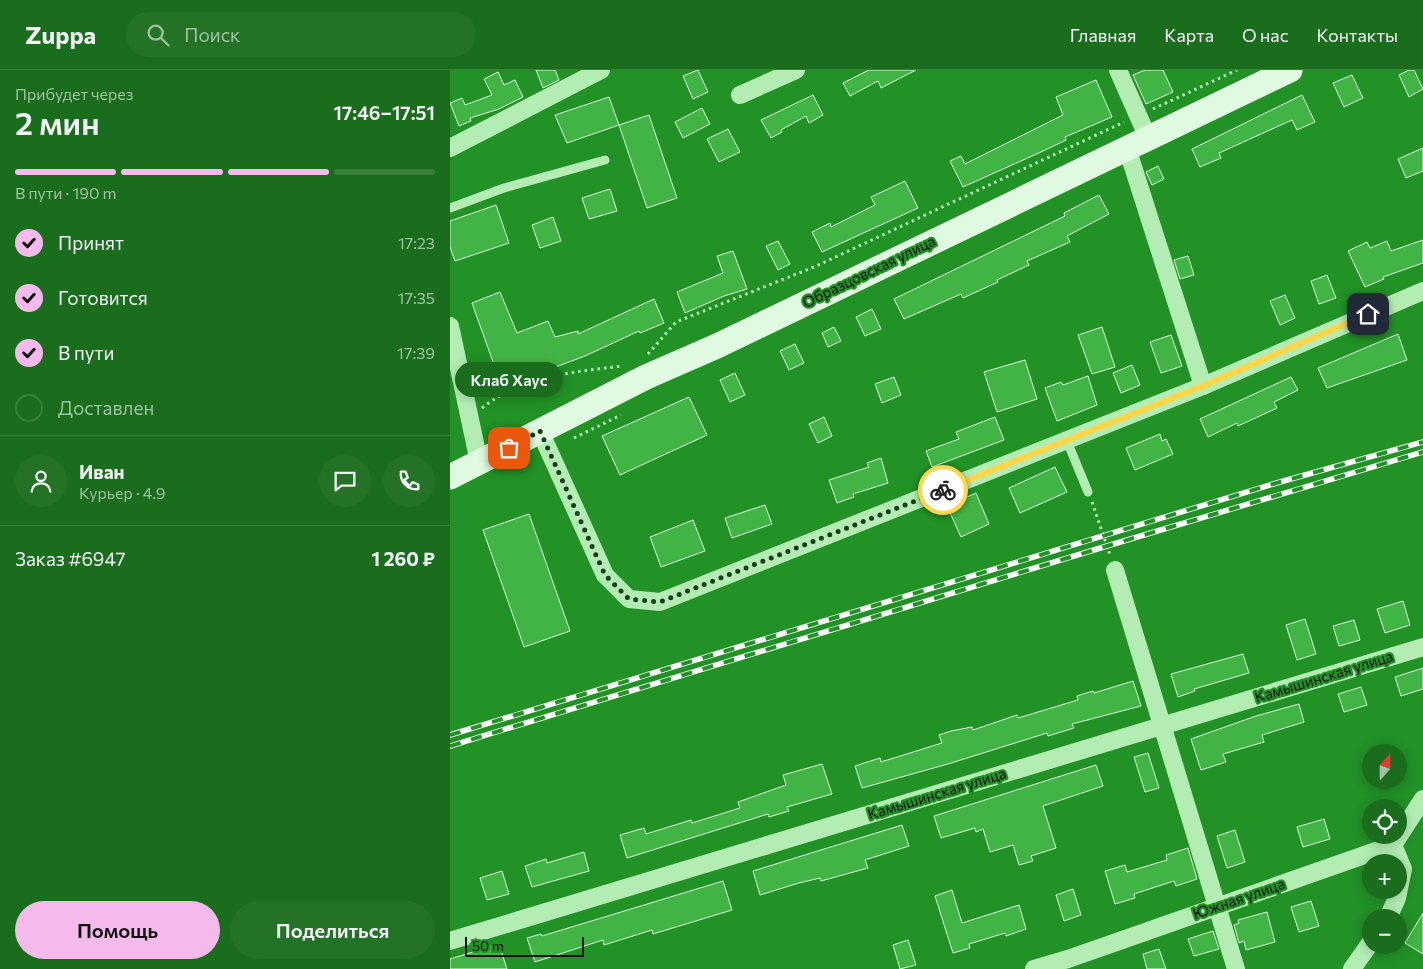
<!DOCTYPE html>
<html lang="ru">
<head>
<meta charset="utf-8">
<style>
	body { margin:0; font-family:Commissioner,sans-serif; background:#237225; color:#f1f3f6; height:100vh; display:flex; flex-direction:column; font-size:19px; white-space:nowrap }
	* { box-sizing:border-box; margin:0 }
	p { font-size:16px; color:#9fc0a3 }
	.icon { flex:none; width:28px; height:28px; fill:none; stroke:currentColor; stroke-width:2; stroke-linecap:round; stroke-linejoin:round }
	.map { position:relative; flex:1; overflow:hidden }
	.panel { display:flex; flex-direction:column; background:#1a6d1c; width:450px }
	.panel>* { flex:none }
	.needle { width:32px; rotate:21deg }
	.controls { position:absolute; left:912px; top:674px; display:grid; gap:10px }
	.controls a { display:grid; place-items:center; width:45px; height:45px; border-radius:50%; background:#1a6d1c; box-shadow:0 2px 12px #0003; font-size:25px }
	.scale { position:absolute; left:15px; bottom:12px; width:119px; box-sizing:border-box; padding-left:5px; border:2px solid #111; border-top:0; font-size:14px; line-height:18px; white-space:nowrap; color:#111; -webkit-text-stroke:4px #229126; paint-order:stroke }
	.pin { position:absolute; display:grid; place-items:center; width:42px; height:42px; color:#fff; margin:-21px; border-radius:10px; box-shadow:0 2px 8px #0006 }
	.courier { position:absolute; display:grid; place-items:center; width:50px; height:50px; margin:-25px; border:4px solid #ffd54a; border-radius:50%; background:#fff; color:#222; box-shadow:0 1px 6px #0007 }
	.bubble { position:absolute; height:35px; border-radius:18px; background:#1a6d1c; box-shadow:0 2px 12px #0003; font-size:16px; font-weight:600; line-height:35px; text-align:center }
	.summary em { font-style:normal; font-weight:600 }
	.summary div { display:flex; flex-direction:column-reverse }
	.summary { display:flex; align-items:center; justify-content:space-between; height:85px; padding:0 15px }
	h1 { font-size:32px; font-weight:600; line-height:38px }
	.bar { display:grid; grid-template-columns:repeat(4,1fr); gap:8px 5px; align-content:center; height:60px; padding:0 15px }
	.bar i { height:6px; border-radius:4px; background:#38803b }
	.bar .active { background:#f5baec }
	.bar p { grid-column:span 4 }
	.line { display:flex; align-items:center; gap:12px; padding:0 15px; border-top:1px solid #38803b }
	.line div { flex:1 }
	.round { display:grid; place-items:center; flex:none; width:52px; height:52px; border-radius:26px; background:#237225 }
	ol { padding:0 15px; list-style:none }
	li { display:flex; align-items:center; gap:15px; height:55px }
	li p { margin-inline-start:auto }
	li .icon { padding:5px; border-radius:50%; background:#f5baec; color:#111; stroke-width:4 }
	li:last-child { color:#9fc0a3 }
	li i { width:28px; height:28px; border:2px solid #38803b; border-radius:50% }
	.primary-button { display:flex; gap:10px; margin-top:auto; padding:10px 15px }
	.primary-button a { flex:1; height:58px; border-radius:30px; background:#f5baec; color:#111; font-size:20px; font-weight:600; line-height:58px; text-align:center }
	.primary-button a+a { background:#237225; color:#f1f3f6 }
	header { display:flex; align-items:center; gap:30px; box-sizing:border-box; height:70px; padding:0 25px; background:#1a6d1c; border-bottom:1px solid #38803b }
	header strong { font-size:24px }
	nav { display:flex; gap:28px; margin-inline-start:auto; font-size:18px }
	.search { width:350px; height:45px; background:#237225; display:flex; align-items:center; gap:12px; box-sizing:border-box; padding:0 18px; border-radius:28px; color:#9fc0a3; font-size:19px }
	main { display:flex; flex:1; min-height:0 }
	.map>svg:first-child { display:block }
	.building { fill:#42b445; stroke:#d8f9d9 }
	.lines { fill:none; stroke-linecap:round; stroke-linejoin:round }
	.path { stroke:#b3edb4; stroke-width:3; stroke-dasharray:2.5 4; stroke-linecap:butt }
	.lane { stroke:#b3edb4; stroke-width:9 }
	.street { stroke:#b3edb4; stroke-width:18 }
	.secondary { stroke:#dffae0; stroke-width:25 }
	.rail-casing { stroke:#fff; stroke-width:5.5 }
	.rail { stroke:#229126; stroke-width:4; stroke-dasharray:11; stroke-linecap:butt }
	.done { stroke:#173e18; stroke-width:5; stroke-dasharray:0 9 }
	.route { stroke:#ffd54a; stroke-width:6 }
	.labels { text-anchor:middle; stroke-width:4.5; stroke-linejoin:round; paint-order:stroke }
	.street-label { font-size:15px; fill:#111; stroke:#229126 }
</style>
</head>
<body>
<header>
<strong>Zuppa</strong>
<div class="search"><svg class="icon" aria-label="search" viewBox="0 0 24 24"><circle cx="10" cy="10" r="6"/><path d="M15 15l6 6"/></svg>Поиск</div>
<nav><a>Главная</a><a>Карта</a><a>О нас</a><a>Контакты</a></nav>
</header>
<main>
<section class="panel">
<div class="summary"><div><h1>2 мин</h1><p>Прибудет через</p></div><em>17:46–17:51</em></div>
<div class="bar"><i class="active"></i><i class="active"></i><i class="active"></i><i></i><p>В пути · 190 m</p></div>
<ol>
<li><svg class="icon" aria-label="check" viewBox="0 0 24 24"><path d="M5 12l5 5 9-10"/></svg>Принят<p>17:23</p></li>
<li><svg class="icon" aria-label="check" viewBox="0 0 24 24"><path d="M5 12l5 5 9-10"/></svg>Готовится<p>17:35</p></li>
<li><svg class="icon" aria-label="check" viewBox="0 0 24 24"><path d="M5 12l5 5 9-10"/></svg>В пути<p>17:39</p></li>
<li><i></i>Доставлен</li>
</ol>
<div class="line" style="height:90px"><a class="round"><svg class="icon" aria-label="person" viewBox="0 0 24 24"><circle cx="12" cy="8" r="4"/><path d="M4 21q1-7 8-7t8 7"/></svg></a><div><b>Иван</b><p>Курьер · 4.9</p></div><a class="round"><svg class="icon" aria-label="chat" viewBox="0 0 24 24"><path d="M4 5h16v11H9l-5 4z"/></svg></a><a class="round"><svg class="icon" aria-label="phone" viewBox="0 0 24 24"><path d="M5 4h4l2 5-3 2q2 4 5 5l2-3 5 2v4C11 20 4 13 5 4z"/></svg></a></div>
<div class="line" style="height:65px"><div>Заказ #6947</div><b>1 260 ₽</b></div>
<div class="primary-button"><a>Помощь</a><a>Поделиться</a></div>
</section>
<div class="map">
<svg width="973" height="899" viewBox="0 0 973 899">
	<rect width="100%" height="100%" fill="#229126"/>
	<g class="building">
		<path d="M86,0H105L109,10L93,18Z"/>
		<path d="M248,0L258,22L243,29L233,6Z"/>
		<path d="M419,0H466L431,18L428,11L400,26L393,13Z"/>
		<path d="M695,0H713L723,22L696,34L683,5Z"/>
		<path d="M959,0H964L973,19L959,27L949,5Z"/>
		<path d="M48,2L54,15L65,10L73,27L49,39L20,48L21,51L9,56L0,33L12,28L15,35L42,25L34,9Z"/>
		<path d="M902,5L913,28L894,37L883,13Z"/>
		<path d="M646,10L662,47L615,67L616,70L591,82L513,117L500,91L511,86L515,94L613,45L606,27Z"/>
		<path d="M363,25L373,45L359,53L356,46L331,60L332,62L321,68L311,50Z"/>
		<path d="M852,25L865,52L847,60L842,50L769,83L771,88L750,97L742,79Z"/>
		<path d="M159,27L169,55L117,73L105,45Z"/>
		<path d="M252,38L260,54L233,68L225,52Z"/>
		<path d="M199,45L227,128L197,138L169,55Z"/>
		<path d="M278,59L290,82L269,92L257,69Z"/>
		<path d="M973,78V101L956,108L948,89Z"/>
		<path d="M708,96L714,109L702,115L696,102Z"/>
		<path d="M455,111L468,138L372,182L362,162L380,153L381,157L425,135L421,127Z"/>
		<path d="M160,119L167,141L139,149L132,128Z"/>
		<path d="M649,125L659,144L617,166L620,172L577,191L579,195L547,210L548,212L513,228L511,224L454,249L444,229L615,146L614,143Z"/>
		<path d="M46,135L59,173L5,191L0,177V151Z"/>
		<path d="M103,147L111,171L90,178L82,155Z"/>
		<path d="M973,170V193L933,207L934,209L915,217L898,181L917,172L920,178L937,171L941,181Z"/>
		<path d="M328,171L340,194L328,200L316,176Z"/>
		<path d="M283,181L297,219L274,226L235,243L227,222L273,203L267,186Z"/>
		<path d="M738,186L744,205L730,209L724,190Z"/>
		<path d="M877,205L886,228L869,234L861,211Z"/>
		<path d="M50,222L67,263L98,251L105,267L128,261V264L204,229L214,253L190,263L189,261L135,286L52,317L22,233Z"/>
		<path d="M835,225L845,248L830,255L820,231Z"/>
		<path d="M422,239L431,259L415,266L406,247Z"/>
		<path d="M384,257L391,271L378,277L372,263Z"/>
		<path d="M652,257L665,297L642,304L628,265Z"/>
		<path d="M948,264L957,290L877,318L868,298Z"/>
		<path d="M721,265L732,296L711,303L700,272Z"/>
		<path d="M345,274L354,293L339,300L330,281Z"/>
		<path d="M575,290L587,329L547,342L534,302Z"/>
		<path d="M682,295L690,315L671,323L663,303Z"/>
		<path d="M285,303L295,325L280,332L270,310Z"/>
		<path d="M638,306L647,335L607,351L595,318L611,312L613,315Z"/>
		<path d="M444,307L451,325L432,333L425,314Z"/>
		<path d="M841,307L848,320L824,332L827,338L788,356L787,353L758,367L750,349Z"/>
		<path d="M239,327L257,365L170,405L152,366Z"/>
		<path d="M374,347L382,366L368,373L359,354Z"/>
		<path d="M545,347L554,370L482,397L476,381L509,369L506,362Z"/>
		<path d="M710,364L712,371L716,369L723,384L685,400L676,378Z"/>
		<path d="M431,388L438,413L403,424L404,427L387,433L379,410L419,397L417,393Z"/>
		<path d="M605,397L617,422L570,443L559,418Z"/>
		<path d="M526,423L539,454L511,467L497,436Z"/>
		<path d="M315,435L322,454L282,468L275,448Z"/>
		<path d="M79,444L120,561L74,577L33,460Z"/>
		<path d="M243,450L255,481L211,497L200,467Z"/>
		<path d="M953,531L960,555L935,563L927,539Z"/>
		<path d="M855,549L866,584L847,590L836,555Z"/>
		<path d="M904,550L910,570L889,576L883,556Z"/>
		<path d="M793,584L799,603L744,619L745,621L728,627L721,604Z"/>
		<path d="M973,598V619L951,626L945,607Z"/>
		<path d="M683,611L691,636L622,654L624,658L598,666L597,663L498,694L412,718L405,696L430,688L431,692L492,673L489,665L501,661L522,657L523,660L567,645L568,648L628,630L627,626L643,621L644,623Z"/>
		<path d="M911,617L917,635L894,642L888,624Z"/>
		<path d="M849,634L854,652L812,665L814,672L773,684L776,692L751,700L741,669L806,646Z"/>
		<path d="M698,683L709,718L695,722L684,687Z"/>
		<path d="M372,694L382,724L337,737L339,741L319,747L318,744L177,788L170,765L194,758L196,764L241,750L242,753L290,738L288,732L336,715L333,705Z"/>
		<path d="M646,695L653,716L593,736L606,778L581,786L583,791L569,795L563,775L540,782L533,759L526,762L525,758L491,768L484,746Z"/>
		<path d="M874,749L880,769L853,777L847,757Z"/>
		<path d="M452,755L459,776L415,790L418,798L371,811L370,808L349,813L310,825L303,801Z"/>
		<path d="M785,760L795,792L777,798L767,766Z"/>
		<path d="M738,778L747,809L726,816L724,811L684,824L685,828L665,834L655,801L675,795L677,802L717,790L716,785Z"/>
		<path d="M134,782L139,801L82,817L75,796L96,789L97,793Z"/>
		<path d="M52,801L59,824L37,830L30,808Z"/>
		<path d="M273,811L282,840L203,864L202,860L154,875L153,870L85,892L77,868L91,864L92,866Z"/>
		<path d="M623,819L631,845L614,851L606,825Z"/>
		<path d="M502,820L512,853L569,835L576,859L556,866L555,863L519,874L520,878L503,883L485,826Z"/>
		<path d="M861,831L869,856L849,862L841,837Z"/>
		<path d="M817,842L825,872L796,880L794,871L789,873L784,855L789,853L788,850Z"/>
		<path d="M973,843V884L955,873Z"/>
		<path d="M763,861L769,879L744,886L738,869Z"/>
		<path d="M458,870L466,895L450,899L443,875Z"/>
		<path d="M49,874L57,899H0V889Z"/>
		<path d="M709,879L716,899H697L693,884Z"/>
	</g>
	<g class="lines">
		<g class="path">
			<path d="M703,39L787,0"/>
			<path d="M198,284L226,252L364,197L674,52"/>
			<path d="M32,338C72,306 123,302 172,296"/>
			<path d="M124,368L171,345"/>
			<path d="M642,432L660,485"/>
		</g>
		<g class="lane">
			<path d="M0,138L54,118L155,90"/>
			<path d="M617,371L638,422"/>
		</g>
		<g class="street">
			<path d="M668,0L698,68"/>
			<path d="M290,25L346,0"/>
			<path d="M0,78L151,0"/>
			<path d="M677,78L753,316"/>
			<path d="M0,256L29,392"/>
			<path d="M90,361L155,505L179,529L210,532L753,316L973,221"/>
			<path d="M665,500L786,899"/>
			<path d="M938,848L947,828L953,799L943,775"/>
			<path d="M0,871L973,577"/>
			<path d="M584,899L618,889L943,775L973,729"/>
			<path d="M902,899L921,872"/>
		</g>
		<path class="secondary" d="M0,407L196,307L267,276L840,0"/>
		<defs>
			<g id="rail">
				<path d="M0,665L823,414L973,372"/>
				<path d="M0,676L657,476L973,382"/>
			</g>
		</defs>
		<use href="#rail" class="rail-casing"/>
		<use href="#rail" class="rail"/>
	</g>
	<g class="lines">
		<path class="done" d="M59,378L90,361L155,505L179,529L210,532L493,420"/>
		<path class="route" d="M493,420L753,316L918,244"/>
	</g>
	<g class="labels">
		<g class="street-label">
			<text transform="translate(419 202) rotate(-26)" y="5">Образцовская улица</text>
			<text transform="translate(874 607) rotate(-17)" y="5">Камышинская улица</text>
			<text transform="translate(487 724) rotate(-17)" y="5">Камышинская улица</text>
			<text transform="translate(789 829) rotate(-19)" y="5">Южная улица</text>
		</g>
	</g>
</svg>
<div class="controls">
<a><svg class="needle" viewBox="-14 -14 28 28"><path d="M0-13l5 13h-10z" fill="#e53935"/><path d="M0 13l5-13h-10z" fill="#9fc0a3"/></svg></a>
<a><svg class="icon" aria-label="locate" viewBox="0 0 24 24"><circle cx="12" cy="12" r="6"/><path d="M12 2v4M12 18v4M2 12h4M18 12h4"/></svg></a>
<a>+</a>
<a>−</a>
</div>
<div class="scale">50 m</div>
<div class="pin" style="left:59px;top:378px;background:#ea580c"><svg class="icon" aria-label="bag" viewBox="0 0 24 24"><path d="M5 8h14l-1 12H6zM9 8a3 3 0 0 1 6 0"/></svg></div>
<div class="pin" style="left:918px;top:244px;background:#1f2937"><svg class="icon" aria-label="home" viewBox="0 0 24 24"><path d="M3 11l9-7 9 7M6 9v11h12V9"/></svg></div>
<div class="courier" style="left:493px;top:420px"><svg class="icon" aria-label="bike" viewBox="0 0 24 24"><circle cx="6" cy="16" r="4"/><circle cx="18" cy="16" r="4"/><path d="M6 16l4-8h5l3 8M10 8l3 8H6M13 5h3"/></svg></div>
<div class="bubble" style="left:5px;top:292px;width:108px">Клаб Хаус</div>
</div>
</main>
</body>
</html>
